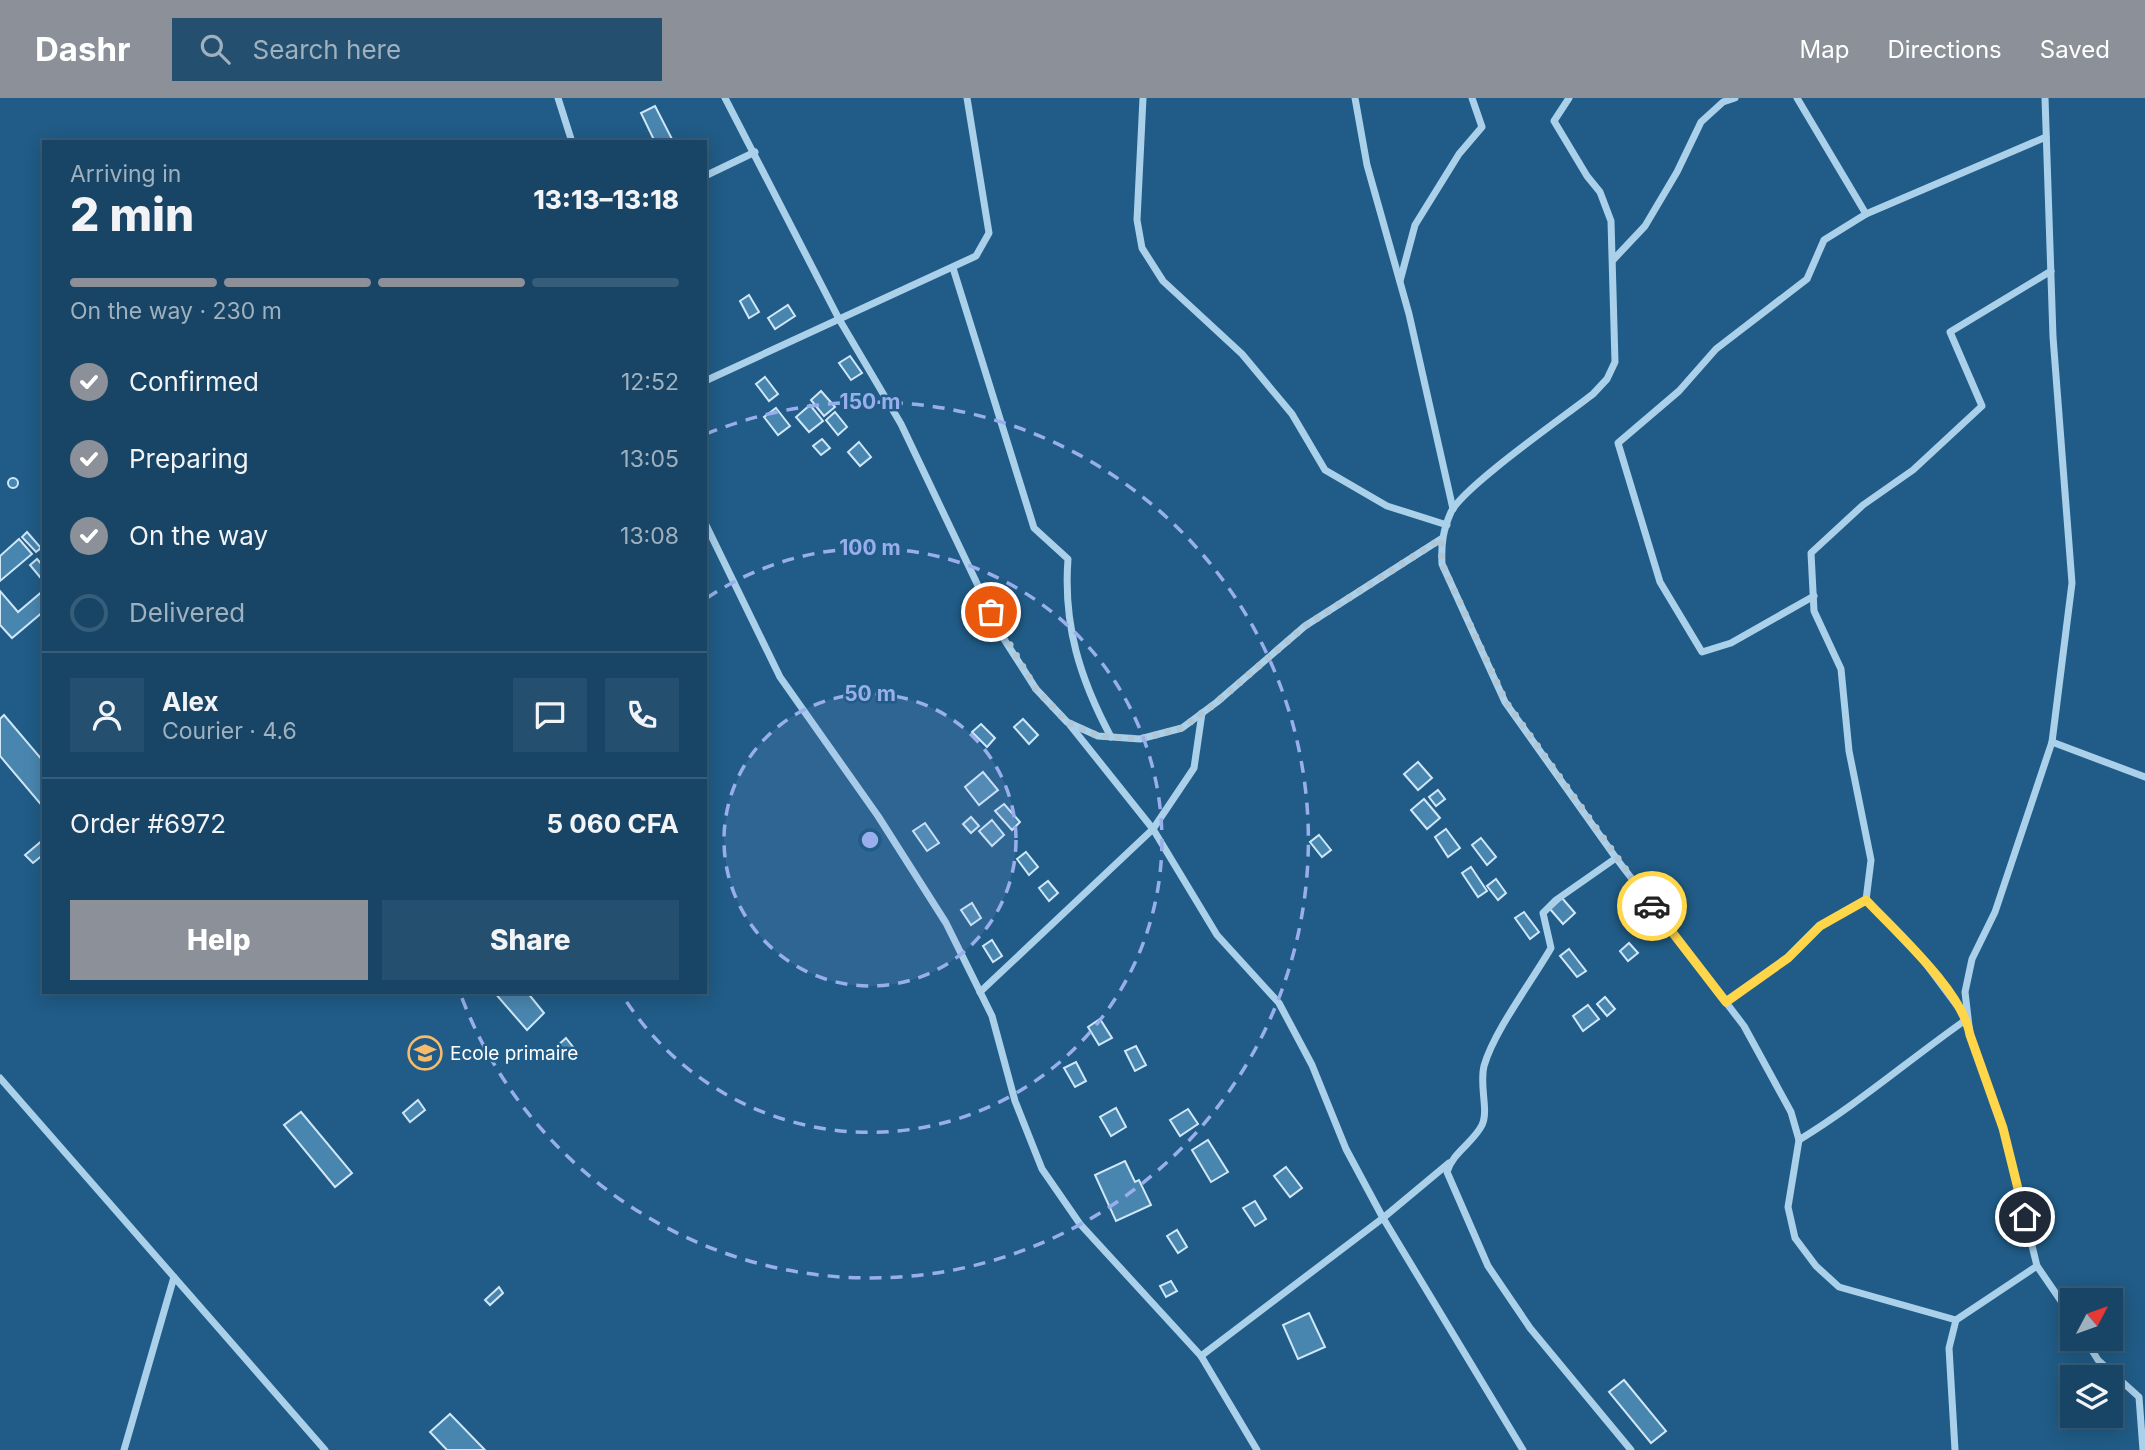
<!DOCTYPE html>
<html lang="en">
<head>
<meta charset="utf-8">
<style>
	body { margin:0; font-family:Inter,sans-serif; background:#254f6e; color:#f1f3f6; height:100vh; display:flex; flex-direction:column; font-size:26px; white-space:nowrap }
	* { box-sizing:border-box; margin:0 }
	p { font-size:23px; color:#9fb1bf }
	.icon { flex:none; width:38px; height:38px; fill:none; stroke:currentColor; stroke-width:2; stroke-linecap:round; stroke-linejoin:round }
	.map { position:relative; flex:1; overflow:hidden }
	.drawer { position:absolute; left:42px; top:42px; width:665px; height:854px; display:flex; flex-direction:column; background:#184565; border-radius:0px; box-shadow:0 4px 18px #0003,0 0 0 2px #365d79 }
	.drawer>* { flex:none }
	.needle { width:46px; rotate:49deg }
	.controls { position:absolute; left:2060px; top:1190px; display:grid; gap:14px }
	.controls a { display:grid; place-items:center; width:63px; height:63px; border-radius:0px; background:#184565; box-shadow:0 4px 18px #0003,0 0 0 2px #365d79; font-size:35px }
	.pin { position:absolute; display:grid; place-items:center; width:60px; height:60px; color:#fff; margin:-30px; border:4px solid #fff; border-radius:50%; box-shadow:0 2px 7px #0007 }
	.courier { position:absolute; display:grid; place-items:center; width:70px; height:70px; margin:-35px; border:5px solid #ffd54a; border-radius:50%; background:#fff; color:#222; box-shadow:0 2px 9px #0007 }
	.overview em { font-style:normal; font-weight:800 }
	.overview div { display:flex; flex-direction:column-reverse }
	.overview { display:flex; align-items:center; justify-content:space-between; height:119px; padding:0 28px }
	h1 { font-size:46px; font-weight:800; line-height:52px }
	.bar { display:grid; grid-template-columns:repeat(4,1fr); gap:10px 7px; align-content:center; height:84px; padding:0 28px }
	.bar i { height:9px; border-radius:5px; background:#365d79 }
	.bar .selected { background:#8c9099 }
	.bar p { grid-column:span 4 }
	.line { display:flex; align-items:center; gap:18px; padding:0 28px; border-top:2px solid #365d79 }
	.line div { flex:1 }
	.round { display:grid; place-items:center; flex:none; width:74px; height:74px; border-radius:0px; background:#254f6e }
	ol { padding:0 28px; list-style:none }
	li { display:flex; align-items:center; gap:21px; height:77px }
	li p { margin-inline-start:auto }
	li .icon { padding:7px; border-radius:50%; background:#8c9099; color:#fff; stroke-width:4 }
	li:last-child { color:#9fb1bf }
	li i { width:38px; height:38px; border:4px solid #365d79; border-radius:50% }
	.button { display:flex; gap:14px; margin-top:auto; padding:14px 28px }
	.button a { flex:1; height:80px; border-radius:0px; background:#8c9099; color:#fff; font-size:28px; font-weight:800; line-height:80px; text-align:center }
	.button a+a { background:#254f6e; color:#f1f3f6 }
	header { display:flex; align-items:center; gap:42px; box-sizing:border-box; height:98px; padding:0 35px; background:#8c9099; color:#fff }
	header strong { font-size:33px }
	nav { display:flex; gap:38px; margin-inline-start:auto; font-size:24px }
	.search { width:490px; height:63px; background:#254f6e; display:flex; align-items:center; gap:18px; box-sizing:border-box; padding:0 24px; border-radius:0px; color:#9fb1bf; font-size:26px }
	.map>svg:first-child { display:block }
	.building { fill:#4986af; stroke:#cfe7f7; stroke-width:2 }
	.lines { fill:none; stroke-linecap:round; stroke-linejoin:round }
	.minor { stroke:#aad0ea; stroke-width:7 }
	.done { stroke:#b1c6d5; stroke-width:7; stroke-dasharray:0 12.6 }
	.route { stroke:#ffd54a; stroke-width:9 }
	.ring { fill:none; stroke:#99afed; stroke-width:3.5; stroke-dasharray:12 9 }
	.labels { text-anchor:middle; stroke-width:5; stroke-linejoin:round; paint-order:stroke }
	.poi-label { font-size:19px; fill:#fff; stroke:#205c87; text-anchor:start }
	.centre { fill:#99afed; stroke:#205c87; stroke-width:3.5 }
	.ring-label { font-size:21px; text-anchor:middle; font-weight:bold; fill:#99afed; stroke:#205c87; stroke-width:5; stroke-linejoin:round; paint-order:stroke }
</style>
</head>
<body>
<header>
<strong>Dashr</strong>
<div class="search"><svg class="icon" aria-label="search" viewBox="0 0 24 24"><circle cx="10" cy="10" r="6"/><path d="M15 15l6 6"/></svg>Search here</div>
<nav><a>Map</a><a>Directions</a><a>Saved</a></nav>
</header>
<div class="map">
<svg width="2145" height="1352" viewBox="0 0 2145 1352">
	<rect width="100%" height="100%" fill="#205c87"/>
	<g class="building">
		<path d="M655,8L673,43L671,44H655L641,15Z"/>
		<path d="M749,197L759,214L749,220L740,203Z"/>
		<path d="M788,207L795,218L775,231L768,220Z"/>
		<path d="M850,258L862,275L851,282L839,265Z"/>
		<path d="M765,279L778,296L769,303L756,286Z"/>
		<path d="M821,293L835,309L824,318L811,302Z"/>
		<path d="M810,307L823,323L809,334L796,319Z"/>
		<path d="M776,310L790,328L778,337L764,319Z"/>
		<path d="M835,314L847,329L838,337L826,322Z"/>
		<path d="M822,341L830,350L821,357L813,348Z"/>
		<path d="M859,344L871,359L860,368L848,354Z"/>
		<circle cx="13" cy="385" r="5"/>
		<path d="M27,434L41,450L36,454L22,439Z"/>
		<path d="M19,441L32,456L0,483V458Z"/>
		<path d="M37,461L44,469V484L30,467Z"/>
		<path d="M44,492V513L12,540L0,527V493L18,514Z"/>
		<path d="M4,617L44,664V710L0,658V621Z"/>
		<path d="M1023,621L1038,637L1029,646L1014,629Z"/>
		<path d="M981,626L995,640L987,649L972,634Z"/>
		<path d="M1418,664L1432,680L1418,692L1404,676Z"/>
		<path d="M983,674L998,692L979,707L965,689Z"/>
		<path d="M1438,692L1445,701L1436,708L1429,699Z"/>
		<path d="M1424,701L1440,720L1427,731L1411,712Z"/>
		<path d="M1004,706L1020,724L1012,732L995,713Z"/>
		<path d="M971,719L979,728L971,735L963,726Z"/>
		<path d="M992,722L1004,737L992,748L979,733Z"/>
		<path d="M925,725L939,745L927,753L913,733Z"/>
		<path d="M1446,731L1460,750L1448,759L1435,739Z"/>
		<path d="M1319,737L1331,752L1322,759L1310,744Z"/>
		<path d="M1481,740L1496,759L1487,767L1472,747Z"/>
		<path d="M44,741V756L33,765L25,757Z"/>
		<path d="M1026,754L1038,769L1029,777L1017,761Z"/>
		<path d="M1471,769L1487,793L1478,799L1462,775Z"/>
		<path d="M1496,781L1506,795L1498,802L1487,788Z"/>
		<path d="M1048,783L1058,795L1049,803L1039,790Z"/>
		<path d="M1562,800L1575,815L1563,826L1550,811Z"/>
		<path d="M972,805L981,820L971,827L961,812Z"/>
		<path d="M1524,814L1539,834L1530,841L1515,820Z"/>
		<path d="M992,842L1002,858L993,864L983,848Z"/>
		<path d="M1629,845L1638,855L1628,863L1620,853Z"/>
		<path d="M1569,851L1586,873L1577,879L1560,858Z"/>
		<path d="M494,894H527L544,915L527,932Z"/>
		<path d="M1605,899L1615,911L1607,918L1597,906Z"/>
		<path d="M1588,907L1599,921L1583,933L1573,918Z"/>
		<path d="M1100,921L1112,940L1099,947L1088,929Z"/>
		<path d="M566,940L573,949L565,957L557,948Z"/>
		<path d="M1136,948L1146,967L1135,973L1125,953Z"/>
		<path d="M1076,964L1086,983L1075,989L1064,970Z"/>
		<path d="M418,1002L425,1012L410,1024L403,1015Z"/>
		<path d="M1116,1010L1126,1029L1111,1038L1100,1019Z"/>
		<path d="M1188,1011L1198,1026L1180,1038L1170,1022Z"/>
		<path d="M301,1014L352,1075L335,1089L284,1027Z"/>
		<path d="M1208,1042L1228,1074L1211,1084L1192,1052Z"/>
		<path d="M1125,1063L1135,1084L1139,1082L1151,1107L1116,1123L1095,1077Z"/>
		<path d="M1286,1069L1302,1090L1290,1099L1274,1078Z"/>
		<path d="M1255,1103L1266,1121L1255,1128L1243,1110Z"/>
		<path d="M1177,1132L1187,1149L1178,1155L1167,1138Z"/>
		<path d="M1171,1183L1177,1193L1166,1199L1160,1188Z"/>
		<path d="M499,1189L503,1195L490,1207L485,1202Z"/>
		<path d="M1309,1215L1325,1249L1298,1261L1283,1227Z"/>
		<path d="M1624,1282L1666,1333L1651,1345L1609,1294Z"/>
		<path d="M450,1316L485,1352H447L430,1334Z"/>
	</g>
	<g class="lines">
		<g class="minor">
			<path d="M558,0L572,44"/>
			<path d="M725,0L839,221L901,326L1002,538L1036,591L1067,624L1098,638L1140,641L1182,630L1217,604L1305,528L1441,441"/>
			<path d="M1143,0L1137,122L1142,150L1163,183L1242,256L1292,316L1325,372L1387,408L1447,427"/>
			<path d="M1355,0L1367,67L1409,216L1453,411"/>
			<path d="M1569,0L1554,23L1587,78L1600,94L1611,123L1615,264L1607,281L1593,296C1565,318 1464,388 1451,414C1443,432 1441,446 1442,466L1505,604L1616,760L1744,928L1791,1014L1799,1042L1788,1109L1795,1140L1816,1168L1839,1189L1956,1222"/>
			<path d="M1797,0L1866,116"/>
			<path d="M2045,0L2053,239L2072,485L2052,644L1995,814L1972,861L1965,894L1970,937L2003,1030L2037,1168L2072,1219"/>
			<path d="M705,78L755,54"/>
			<path d="M1613,162L1645,128L1677,74L1701,24L1723,4L1735,0"/>
			<path d="M953,170L1034,430L1068,461C1063,527 1080,581 1111,639"/>
			<path d="M1400,183L1415,127L1459,56L1482,29L1472,0"/>
			<path d="M705,283L976,158L989,135L967,0"/>
			<path d="M705,425L780,579L878,718L946,825L992,918L1015,1003L1042,1071L1080,1126L1201,1258L1257,1352"/>
			<path d="M1814,498L1731,545L1702,554L1660,484L1618,345L1679,293L1716,251L1807,181L1824,142L1866,116L2046,39"/>
			<path d="M1070,627L1153,731L1217,837L1279,905L1312,967L1346,1051L1383,1120L1523,1352"/>
			<path d="M2052,644L2145,679"/>
			<path d="M1616,760L1556,802L1543,815L1551,850C1532,883 1494,933 1484,968C1479,988 1489,1012 1482,1027C1473,1045 1453,1054 1447,1074L1488,1168L1530,1230L1631,1352"/>
			<path d="M980,894L1153,731L1194,670L1202,615"/>
			<path d="M1726,904L1788,860L1820,828L1866,802"/>
			<path d="M0,980L174,1179"/>
			<path d="M1799,1042C1858,1006 1910,961 1967,921L1920,858L1866,802L1871,762L1849,653L1841,571L1814,513L1811,455L1863,407L1913,372L1982,308L1950,234L2051,173"/>
			<path d="M2085,1241L2098,1262L2139,1299L2143,1352"/>
			<path d="M1201,1258L1383,1120L1449,1065"/>
			<path d="M124,1352L174,1179L325,1352"/>
			<path d="M1955,1352L1949,1250L1956,1222L2037,1168"/>
		</g>
	</g>
	<g class="lines">
		<path class="done" d="M991,514L1036,591L1067,624L1098,638L1140,641L1182,630L1217,604L1305,528L1441,441L1442,466L1506,604L1652,808"/>
		<path class="route" d="M1652,808L1726,904L1788,860L1820,828L1866,802C1896,834 1963,894 1970,937L2003,1030L2025,1119"/>
	</g>
	<circle cx="870" cy="742" r="146" fill="#99afed" fill-opacity=".12"/>
	<g class="ring">
		<circle cx="870" cy="742" r="146"/>
		<path d="M707 500A292 292 0 1 1 621 895"/>
		<path d="M706 336A438 438 0 1 1 460 895"/>
	</g>
	<defs>
		<symbol id="school-ring" viewBox="-11 -11 22 22"><circle r="9.5" fill="#205c87" stroke="#f7bb6b" stroke-width="1.5"/><path d="M0-5L7-2L0 1L-7-2ZM-4 1L0 2.5L4 1V4Q0 6-4 4Z" fill="#f7bb6b"/></symbol>
	</defs>
	<g fill-rule="evenodd">
		<use href="#school-ring" x="406" y="936" width="38" height="38"/>
	</g>
	<g class="labels">
		<g class="poi-label">
			<text x="450" y="962">Ecole primaire</text>
		</g>
	</g>
	<circle cx="870" cy="742" r="10" class="centre"/>
	<g class="ring-label">
		<text x="870" y="311">150 m</text>
		<text x="870" y="457">100 m</text>
		<text x="870" y="603">50 m</text>
	</g>
</svg>
<div class="controls">
<a><svg class="needle" viewBox="-14 -14 28 28"><path d="M0-13l5 13h-10z" fill="#e53935"/><path d="M0 13l5-13h-10z" fill="#9fb1bf"/></svg></a>
<a><svg class="icon" aria-label="layers" viewBox="0 0 24 24"><path d="M12 4l9 5-9 5-9-5zM3 14l9 5 9-5"/></svg></a>
</div>
<div class="pin" style="left:991px;top:514px;background:#ea580c"><svg class="icon" aria-label="bag" viewBox="0 0 24 24"><path d="M5 8h14l-1 12H6zM9 8a3 3 0 0 1 6 0"/></svg></div>
<div class="pin" style="left:2025px;top:1119px;background:#1f2937"><svg class="icon" aria-label="home" viewBox="0 0 24 24"><path d="M3 11l9-7 9 7M6 9v11h12V9"/></svg></div>
<div class="courier" style="left:1652px;top:808px"><svg class="icon" aria-label="car" viewBox="0 0 24 24"><path d="M5 17H2v-5l4-1 3-4h7l3 4 3 1v5h-3M9 17h6M6 11h13"/><circle cx="7" cy="17" r="2"/><circle cx="17" cy="17" r="2"/></svg></div>
<section class="drawer">
<div class="overview"><div><h1>2 min</h1><p>Arriving in</p></div><em>13:13–13:18</em></div>
<div class="bar"><i class="selected"></i><i class="selected"></i><i class="selected"></i><i></i><p>On the way · 230 m</p></div>
<ol>
<li><svg class="icon" aria-label="check" viewBox="0 0 24 24"><path d="M5 12l5 5 9-10"/></svg>Confirmed<p>12:52</p></li>
<li><svg class="icon" aria-label="check" viewBox="0 0 24 24"><path d="M5 12l5 5 9-10"/></svg>Preparing<p>13:05</p></li>
<li><svg class="icon" aria-label="check" viewBox="0 0 24 24"><path d="M5 12l5 5 9-10"/></svg>On the way<p>13:08</p></li>
<li><i></i>Delivered</li>
</ol>
<div class="line" style="height:126px"><a class="round"><svg class="icon" aria-label="person" viewBox="0 0 24 24"><circle cx="12" cy="8" r="4"/><path d="M4 21q1-7 8-7t8 7"/></svg></a><div><b>Alex</b><p>Courier · 4.6</p></div><a class="round"><svg class="icon" aria-label="chat" viewBox="0 0 24 24"><path d="M4 5h16v11H9l-5 4z"/></svg></a><a class="round"><svg class="icon" aria-label="phone" viewBox="0 0 24 24"><path d="M5 4h4l2 5-3 2q2 4 5 5l2-3 5 2v4C11 20 4 13 5 4z"/></svg></a></div>
<div class="line" style="height:91px"><div>Order #6972</div><b>5 060 CFA</b></div>
<div class="button"><a>Help</a><a>Share</a></div>
</section>
</div>
</body>
</html>
